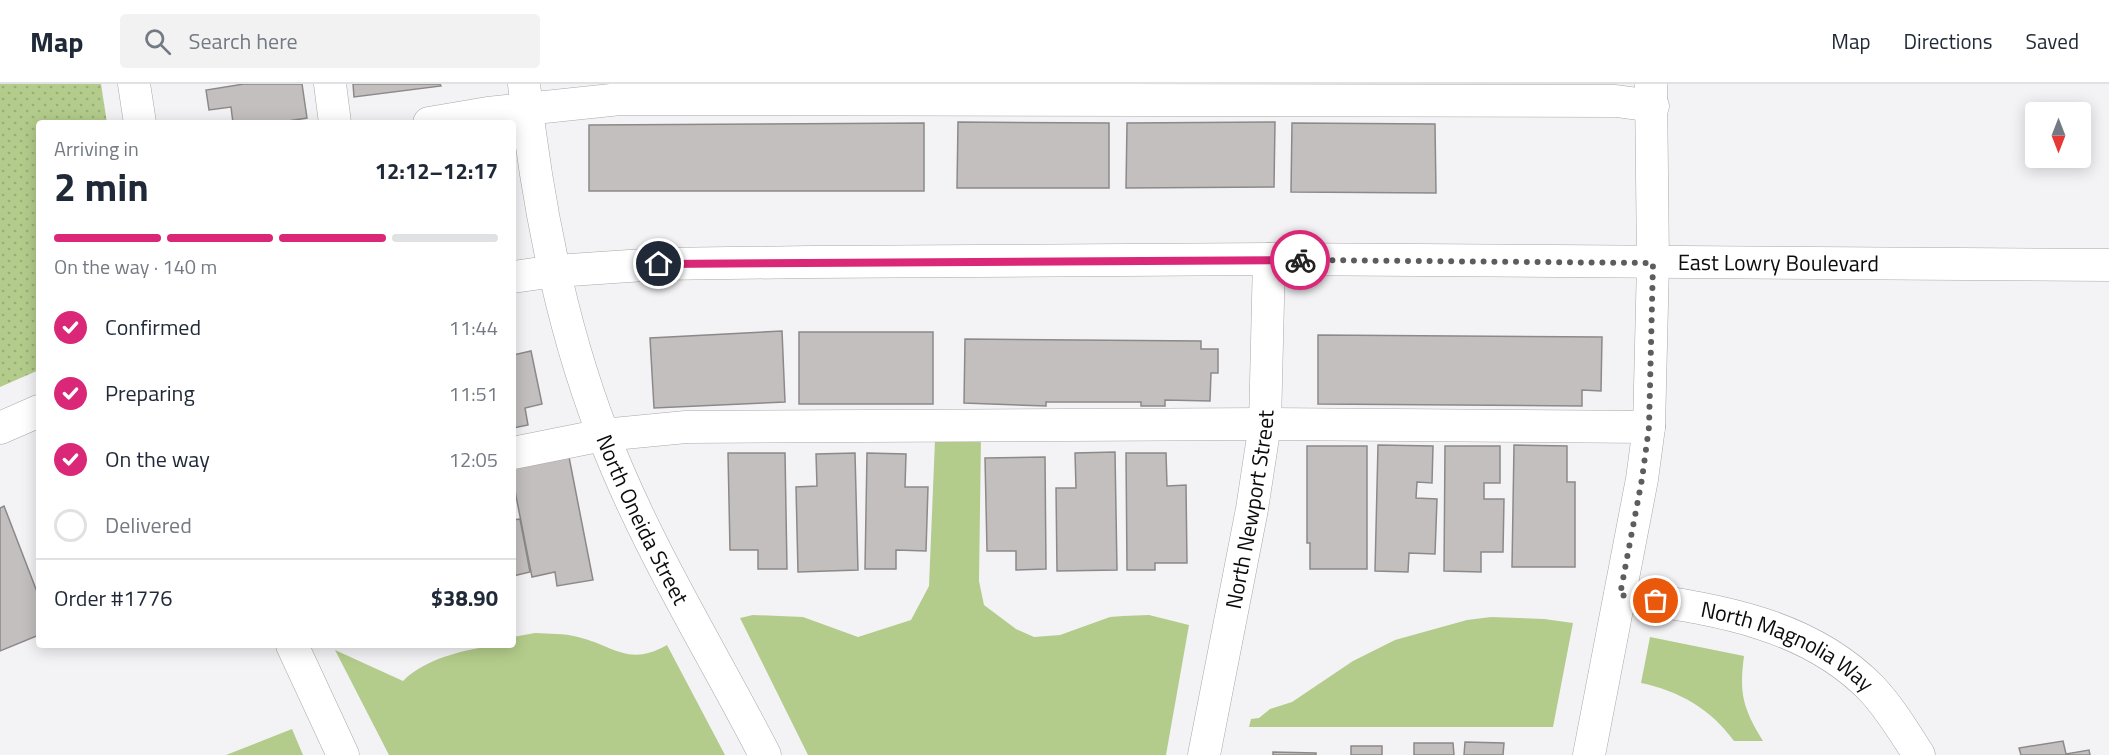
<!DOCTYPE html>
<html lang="en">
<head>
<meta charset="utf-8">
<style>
	body { margin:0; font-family:"Titillium Web",sans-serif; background:#f2f2f3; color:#1f2937; height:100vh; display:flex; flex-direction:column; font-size:22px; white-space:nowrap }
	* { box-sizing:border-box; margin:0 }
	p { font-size:20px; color:#747a83 }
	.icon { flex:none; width:33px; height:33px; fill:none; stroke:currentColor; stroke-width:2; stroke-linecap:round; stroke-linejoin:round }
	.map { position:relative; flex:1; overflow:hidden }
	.panel { position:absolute; left:36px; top:36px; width:480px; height:528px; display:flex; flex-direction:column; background:#fff; border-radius:6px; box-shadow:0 3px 15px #0003 }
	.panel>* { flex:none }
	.needle { width:39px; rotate:180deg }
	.fabs { position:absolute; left:2025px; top:18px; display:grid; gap:12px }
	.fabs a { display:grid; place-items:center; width:66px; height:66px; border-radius:6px; background:#fff; box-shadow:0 3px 15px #0003; font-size:30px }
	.pin { position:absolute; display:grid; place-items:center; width:51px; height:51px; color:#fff; margin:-26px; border:3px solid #fff; border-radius:50%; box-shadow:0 2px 6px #0007 }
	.courier { position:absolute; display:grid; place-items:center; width:60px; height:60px; margin:-30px; border:4px solid #db2777; border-radius:50%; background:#fff; color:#222; box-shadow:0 2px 8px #0007 }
	.head em { font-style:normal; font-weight:700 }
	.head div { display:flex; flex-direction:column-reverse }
	.head { display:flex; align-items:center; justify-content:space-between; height:102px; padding:0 18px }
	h1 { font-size:39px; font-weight:700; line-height:45px }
	.bar { display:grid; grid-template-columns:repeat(4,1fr); gap:9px 6px; align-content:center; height:72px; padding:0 18px }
	.bar i { height:8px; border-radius:4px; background:#e0e1e3 }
	.bar .selected { background:#db2777 }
	.bar p { grid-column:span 4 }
	.line { display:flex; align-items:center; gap:15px; padding:0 18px; border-top:2px solid #e0e1e3 }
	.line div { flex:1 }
	ol { padding:0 18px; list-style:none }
	li { display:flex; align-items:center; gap:18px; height:66px }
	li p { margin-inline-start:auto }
	li .icon { padding:6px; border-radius:50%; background:#db2777; color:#fff; stroke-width:4 }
	li:last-child { color:#747a83 }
	li i { width:33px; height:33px; border:3px solid #e0e1e3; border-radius:50% }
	header { display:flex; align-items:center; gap:36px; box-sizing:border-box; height:84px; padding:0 30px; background:#fff; border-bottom:2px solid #e0e1e3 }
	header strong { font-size:28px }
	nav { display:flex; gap:33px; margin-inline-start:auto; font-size:21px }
	.search { width:420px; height:54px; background:#f2f2f3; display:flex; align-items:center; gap:15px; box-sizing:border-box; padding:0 21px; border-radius:6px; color:#747a83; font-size:22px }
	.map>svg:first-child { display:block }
	.green { fill:#b3cc8b }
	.park { fill:url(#park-dots) }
	.building { fill:#c3bfbf; stroke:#8d8989; stroke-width:1.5 }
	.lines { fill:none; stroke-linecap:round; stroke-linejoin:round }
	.minor-casing { stroke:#a8a8ab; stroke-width:33 }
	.minor { stroke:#fff; stroke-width:32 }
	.done { stroke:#5d5d5f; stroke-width:6; stroke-dasharray:0 10.8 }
	.route { stroke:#db2777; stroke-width:8 }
	.labels { text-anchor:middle; stroke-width:6; stroke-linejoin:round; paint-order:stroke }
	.street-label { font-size:22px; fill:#0c0c0d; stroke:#fff }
</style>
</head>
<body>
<header>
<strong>Map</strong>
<div class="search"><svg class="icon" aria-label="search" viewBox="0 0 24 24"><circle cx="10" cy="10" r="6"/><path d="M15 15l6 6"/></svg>Search here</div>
<nav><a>Map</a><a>Directions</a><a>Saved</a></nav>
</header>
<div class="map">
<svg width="2109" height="671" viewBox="0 0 2109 671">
	<defs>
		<pattern id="park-dots" width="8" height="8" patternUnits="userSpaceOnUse" patternTransform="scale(1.5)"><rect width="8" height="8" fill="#b3cc8b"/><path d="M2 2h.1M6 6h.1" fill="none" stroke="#99ae77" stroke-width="1.8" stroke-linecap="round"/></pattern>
	</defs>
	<rect width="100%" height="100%" fill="#f3f3f6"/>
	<g class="green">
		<path d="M981,355L979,497L984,521L1016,545L1034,553L1060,551L1110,533L1123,532L1149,531L1189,541L1166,671H808L740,534L753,531L803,533L858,553L911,536L929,502L935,356Z"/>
		<path d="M1491,533L1544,535L1573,539L1553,643H1249L1251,635L1259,634L1270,625L1292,618L1353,577L1395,556L1467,536Z"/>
		<path d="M535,549C550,550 563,549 578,553C615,562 628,583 667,561L725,671H389L335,566L403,597C427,572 480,561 513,561V553Z"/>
		<path d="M1650,553L1744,572C1739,610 1743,624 1763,657H1734C1711,625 1679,607 1641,599Z"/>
		<path d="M292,645L303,671H226Z"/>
	</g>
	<path class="park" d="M0,0H101L107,39H39V286L0,303Z"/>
	<g class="building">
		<path d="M244,0H302L307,34L275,39H233L231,23L209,26L206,6Z"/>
		<path d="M353,0H440L441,2L354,13Z"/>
		<path d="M958,38L1109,39V104H957Z"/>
		<path d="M1275,38L1274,103L1126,104L1127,39Z"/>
		<path d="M924,39V107H589V41Z"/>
		<path d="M1292,39L1435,40L1436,109L1291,108Z"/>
		<path d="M782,247L785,318L654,324L650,254Z"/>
		<rect x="799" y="248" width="134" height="72"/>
		<path d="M1318,251L1602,253L1601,307L1582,306V322L1318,320Z"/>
		<path d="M965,255L1201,257V265H1218V289H1211L1210,317L1165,316V322H1141V318H1046V322L964,319Z"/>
		<path d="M531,267L542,320L525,324L528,341L513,344V271Z"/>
		<path d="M1378,361L1433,362L1432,399L1417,398L1416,414L1437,415L1435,470L1409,469L1408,488L1375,487Z"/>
		<path d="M1514,361L1567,362V398H1575V483H1512Z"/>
		<path d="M1307,362H1367V485H1310V459H1307Z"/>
		<path d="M1445,362H1500V399H1484V415H1504L1503,468H1481V488L1444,487Z"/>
		<path d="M1115,368L1117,486L1057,487L1056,404H1076L1075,369Z"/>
		<path d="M728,369H785L787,485H758V466H730Z"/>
		<path d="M855,369L858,486L798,488L796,403L817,402L816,370Z"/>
		<path d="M867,369L906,370L905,403H928L926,467L896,466V485H865Z"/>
		<path d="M1126,369H1166L1167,402L1186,401L1187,479H1155V486H1127Z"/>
		<path d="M569,373L593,496L557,502L555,488L532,493L513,397V384Z"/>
		<path d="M1045,373L1046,485L1016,486V467H987L985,374Z"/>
		<path d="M4,422L39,513V551L0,567V424Z"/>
		<path d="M520,435L530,488L513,492V436Z"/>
		<path d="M2063,657L2066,670L2089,666L2090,671H2021L2019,664Z"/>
		<path d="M1465,658L1504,659L1503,671H1464Z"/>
		<path d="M1414,659H1453L1454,671H1414Z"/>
		<rect x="1351" y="662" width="31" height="9"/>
		<path d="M1273,668L1316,669V671H1273Z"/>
	</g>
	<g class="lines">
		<defs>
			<g id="minor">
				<path d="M134,0L140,39"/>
				<path d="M330,0L335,39"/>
				<path id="s1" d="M524,0C537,118 560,239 603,350C645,461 711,566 765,671"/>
				<path d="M429,39L488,29L620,15L1616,17L1653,22"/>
				<path id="s2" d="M513,193L555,187L659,180L811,178L1269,175L2109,181"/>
				<path d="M0,344L39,327"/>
				<path d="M513,369L603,351L686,343L1265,340L1649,343"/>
				<path id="s3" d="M1620,511C1709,525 1804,536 1871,604C1890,624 1904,648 1919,671"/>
				<path d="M292,561L343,671"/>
				<path id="s4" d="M1204,671L1252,425L1265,340L1269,175"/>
				<path d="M1589,671L1642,395L1649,343L1653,179L1651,2"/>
			</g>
		</defs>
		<use href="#minor" class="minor-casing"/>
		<use href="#minor" class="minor"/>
	</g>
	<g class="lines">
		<path class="done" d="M1300,176L1653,179L1649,343L1642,395L1620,511L1656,517"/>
		<path class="route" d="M659,180L1300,176"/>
	</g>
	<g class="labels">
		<g class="street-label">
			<text dy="8" stroke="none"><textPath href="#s2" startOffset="1266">East Lowry Boulevard</textPath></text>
			<text dy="8" stroke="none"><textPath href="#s4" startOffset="250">North Newport Street</textPath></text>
			<text dy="8" stroke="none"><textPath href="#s1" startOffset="454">North Oneida Street</textPath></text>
			<text dy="8" stroke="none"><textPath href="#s3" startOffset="177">North Magnolia Way</textPath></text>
		</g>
	</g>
</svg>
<div class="fabs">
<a><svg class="needle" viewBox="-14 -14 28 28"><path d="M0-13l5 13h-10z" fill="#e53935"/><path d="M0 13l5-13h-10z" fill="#747a83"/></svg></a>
</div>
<div class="pin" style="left:1656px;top:517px;background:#ea580c"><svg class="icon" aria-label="bag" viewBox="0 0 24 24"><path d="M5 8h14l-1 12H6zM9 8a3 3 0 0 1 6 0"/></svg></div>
<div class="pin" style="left:659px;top:180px;background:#1f2937"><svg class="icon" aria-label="home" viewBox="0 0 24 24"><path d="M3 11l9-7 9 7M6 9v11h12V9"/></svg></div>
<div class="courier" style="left:1300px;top:176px"><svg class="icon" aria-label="bike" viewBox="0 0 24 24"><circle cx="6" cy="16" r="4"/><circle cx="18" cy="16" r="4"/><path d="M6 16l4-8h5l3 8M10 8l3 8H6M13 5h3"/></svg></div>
<section class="panel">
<div class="head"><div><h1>2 min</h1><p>Arriving in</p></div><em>12:12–12:17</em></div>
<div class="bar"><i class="selected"></i><i class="selected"></i><i class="selected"></i><i></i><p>On the way · 140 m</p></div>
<ol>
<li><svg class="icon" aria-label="check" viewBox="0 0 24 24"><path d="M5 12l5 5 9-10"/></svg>Confirmed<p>11:44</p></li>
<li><svg class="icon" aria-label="check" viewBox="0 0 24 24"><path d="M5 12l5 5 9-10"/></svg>Preparing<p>11:51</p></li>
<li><svg class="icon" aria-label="check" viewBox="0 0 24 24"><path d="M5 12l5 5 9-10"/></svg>On the way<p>12:05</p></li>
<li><i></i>Delivered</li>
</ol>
<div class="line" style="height:78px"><div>Order #1776</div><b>$38.90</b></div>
</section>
</div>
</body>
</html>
